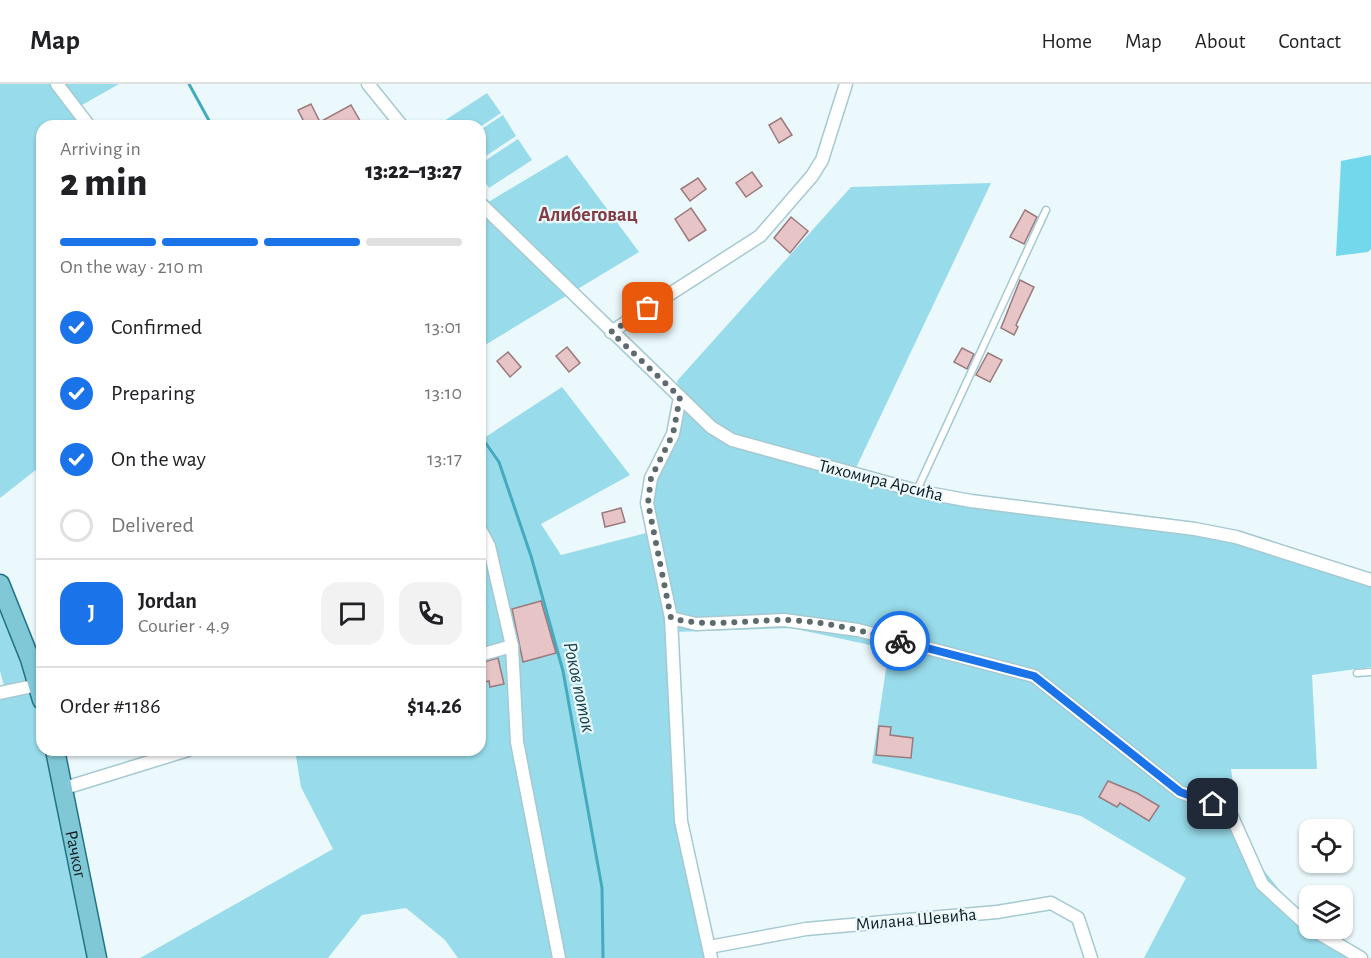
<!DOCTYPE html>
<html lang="en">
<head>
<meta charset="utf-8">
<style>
	body { margin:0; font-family:"Alegreya Sans",sans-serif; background:#f2f2f2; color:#202124; height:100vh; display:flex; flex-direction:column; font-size:22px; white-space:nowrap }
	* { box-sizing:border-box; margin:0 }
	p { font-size:20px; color:#757577 }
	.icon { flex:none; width:33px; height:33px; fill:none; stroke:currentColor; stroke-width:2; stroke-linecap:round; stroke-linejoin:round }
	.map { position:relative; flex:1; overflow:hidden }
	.drawer { position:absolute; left:36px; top:36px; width:450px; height:636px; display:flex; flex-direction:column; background:#fff; border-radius:18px; box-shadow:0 2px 4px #0004 }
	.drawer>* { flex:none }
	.controls { position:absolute; left:1299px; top:735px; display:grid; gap:12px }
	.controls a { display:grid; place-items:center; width:54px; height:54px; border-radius:12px; background:#fff; box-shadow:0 2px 4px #0004; font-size:30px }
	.pin { position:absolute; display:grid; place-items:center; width:51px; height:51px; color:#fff; margin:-26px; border-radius:12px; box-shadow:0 3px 9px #0006 }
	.courier { position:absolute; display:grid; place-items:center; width:60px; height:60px; margin:-30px; border:4px solid #1a73e8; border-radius:50%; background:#fff; color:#222; box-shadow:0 2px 8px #0007 }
	.summary em { font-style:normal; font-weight:800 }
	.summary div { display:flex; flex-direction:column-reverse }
	.summary { display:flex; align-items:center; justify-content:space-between; height:102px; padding:0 24px }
	h1 { font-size:39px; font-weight:800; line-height:45px }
	.bar { display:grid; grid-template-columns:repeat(4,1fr); gap:9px 6px; align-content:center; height:72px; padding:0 24px }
	.bar i { height:8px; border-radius:4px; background:#e0e0e0 }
	.bar .current { background:#1a73e8 }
	.bar p { grid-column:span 4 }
	.line { display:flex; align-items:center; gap:15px; padding:0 24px; border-top:2px solid #e0e0e0 }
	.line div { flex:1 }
	.round { display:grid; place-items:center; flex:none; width:63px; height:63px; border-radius:18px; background:#f2f2f2 }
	ol { padding:0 24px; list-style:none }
	li { display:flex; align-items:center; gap:18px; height:66px }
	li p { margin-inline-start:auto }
	li .icon { padding:6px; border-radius:50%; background:#1a73e8; color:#fff; stroke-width:4 }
	li:last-child { color:#757577 }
	li i { width:33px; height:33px; border:3px solid #e0e0e0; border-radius:50% }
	header { display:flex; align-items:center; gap:36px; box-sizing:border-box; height:84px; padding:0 30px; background:#fff; border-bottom:2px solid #e0e0e0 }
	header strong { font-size:28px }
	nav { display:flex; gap:33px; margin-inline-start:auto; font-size:21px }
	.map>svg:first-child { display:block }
	.green { fill:#98dbea }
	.forest { fill:#74d8ec }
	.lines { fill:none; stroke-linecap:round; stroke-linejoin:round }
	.stream { stroke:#44abbf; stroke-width:3 }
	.building { fill:#e7c4c6; stroke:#9a7a7c; stroke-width:1.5 }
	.lane-casing { stroke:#a5c9d1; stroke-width:9 }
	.street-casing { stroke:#a5c9d1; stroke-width:15 }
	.primary-casing { stroke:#227484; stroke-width:21 }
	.lane { stroke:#fff; stroke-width:6 }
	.street { stroke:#fff; stroke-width:12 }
	.primary { stroke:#80c8d5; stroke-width:18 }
	.done { stroke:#5d6b6e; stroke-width:6; stroke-dasharray:0 10.8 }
	.route { stroke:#1a73e8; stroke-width:8 }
	.labels { text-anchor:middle; stroke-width:4.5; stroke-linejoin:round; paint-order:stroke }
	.street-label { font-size:18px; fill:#101e21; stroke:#ebf9fd }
	.neighbourhood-label { font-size:20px; font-weight:bold; fill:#833b44; stroke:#ebf9fd }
	.water-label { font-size:20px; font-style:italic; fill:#18454e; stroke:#ebf9fd }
</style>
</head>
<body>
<header>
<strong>Map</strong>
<nav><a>Home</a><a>Map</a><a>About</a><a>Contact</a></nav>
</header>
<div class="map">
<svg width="1371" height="874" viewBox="0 0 1371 874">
	<rect width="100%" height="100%" fill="#ebf9fd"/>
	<g class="green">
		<path d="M0,0H119L75,25L87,42H42V120L37,124L42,130V381L0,414Z"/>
		<path d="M487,9L501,29L480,43L447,42L444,37Z"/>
		<path d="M503,31L516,52L480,76V46Z"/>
		<path d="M518,55L532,76L489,104L480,91V80Z"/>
		<path d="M567,71L639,168L480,264V123Z"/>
		<path d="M991,99L854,388L971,412L1190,437L1371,490V583L1312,591L1317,685H1231L1242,759L1310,844L1366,874H1144L1186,794L1081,732L872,679L889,565L791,544L673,548L677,734L707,874H458L445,856L406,824L362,831L328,874H140L333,765L301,703L295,666H480V485L493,480L480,456V349L484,354L562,303L630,391L541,440L561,471L650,448L645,400L682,321L677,297L851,103Z"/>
		<path d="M0,515L31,597L4,602L0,587Z"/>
		<path d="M34,609L42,633V666H49L92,874H0V615Z"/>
	</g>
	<path class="forest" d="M1371,71V165L1368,168L1336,172L1341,77Z"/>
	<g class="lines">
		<g class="stream">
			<path d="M189,0L212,42"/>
			<path d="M480,351L499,378L531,472L563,587L602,804L603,874"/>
		</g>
	</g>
	<g class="building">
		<path d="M311,20L320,38L351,21L363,42H306L298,26Z"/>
		<path d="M781,34L792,51L779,59L769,41Z"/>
		<path d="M752,88L762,102L746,113L736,99Z"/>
		<path d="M698,94L706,105L690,117L681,105Z"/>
		<path d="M691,124L706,146L689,157L675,135Z"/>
		<path d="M1025,126L1037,133L1024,160L1010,153Z"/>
		<path d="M791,133L808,147L790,169L774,154Z"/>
		<path d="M1020,196L1034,203L1016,241L1018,243L1014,251L1001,244Z"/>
		<path d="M567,263L580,279L569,288L556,272Z"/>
		<path d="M962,264L974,270L967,285L954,278Z"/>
		<path d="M508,268L521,283L510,293L497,277Z"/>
		<path d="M988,269L1002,276L990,298L976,291Z"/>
		<path d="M621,424L625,438L605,443L602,429Z"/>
		<path d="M541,517L556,569L523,578L512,525Z"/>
		<path d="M498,574L504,600L490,603L489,597L480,599V579Z"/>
		<path d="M879,642L891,643L890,651L913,654L911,674L876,671Z"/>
		<path d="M1108,697L1137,709L1159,722L1149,737L1120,719L1117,723L1099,713Z"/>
	</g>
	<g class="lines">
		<defs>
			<g id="lane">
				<path d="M917,406L1046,126"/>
				<path d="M1357,589L1371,588"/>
			</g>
			<g id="street">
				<path d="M57,0L89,42"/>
				<path d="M368,0L402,42"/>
				<path d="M480,119L711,343L732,356L917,407L971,417L1195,445L1236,453L1371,496"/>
				<path d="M611,248L760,152L812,92L822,76L846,0"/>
				<path d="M680,313L673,350L651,394L647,419L671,534L681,737L711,874"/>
				<path d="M480,445L489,462L512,562L517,658L559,874"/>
				<path d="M671,534L696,540L784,536L858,546L1034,592L1180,708L1229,726L1262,800L1310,844"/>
				<path d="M480,571L512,562"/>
				<path d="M0,609L38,601"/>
				<path d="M65,704L188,666"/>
				<path d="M1310,844L1361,874"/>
				<path d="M709,863L806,845L997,828L1051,819L1078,834L1091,874"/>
			</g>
			<g id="primary">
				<path d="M0,500L30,575L42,616"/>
				<path id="s1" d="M55,666L97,874"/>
			</g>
		</defs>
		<use href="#lane" class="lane-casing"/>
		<use href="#street" class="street-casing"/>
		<use href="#primary" class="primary-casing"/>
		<use href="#lane" class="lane"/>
		<use href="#street" class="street"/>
		<use href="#primary" class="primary"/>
	</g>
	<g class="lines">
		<path class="done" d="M648,224L611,248L680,313L673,350L651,394L648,419L671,534C708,544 744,536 782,536C821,536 863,547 900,557"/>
		<path class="route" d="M900,557L1034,592L1180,708L1213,720"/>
	</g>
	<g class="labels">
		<g class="street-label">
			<text transform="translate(881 396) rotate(14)" y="6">Тихомира Арсића</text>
			<text dy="6" stroke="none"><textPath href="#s1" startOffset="106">Рачког</textPath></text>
			<text transform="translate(916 835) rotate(-5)" y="6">Милана Шевића</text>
		</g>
		<g class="neighbourhood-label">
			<text x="588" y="137">Алибеговац</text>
		</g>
		<g class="water-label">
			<text transform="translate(580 603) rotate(78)" y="7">Роков поток</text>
		</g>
	</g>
</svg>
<div class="controls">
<a><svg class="icon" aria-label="locate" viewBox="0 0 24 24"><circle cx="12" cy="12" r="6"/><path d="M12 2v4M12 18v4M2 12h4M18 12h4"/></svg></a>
<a><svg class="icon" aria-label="layers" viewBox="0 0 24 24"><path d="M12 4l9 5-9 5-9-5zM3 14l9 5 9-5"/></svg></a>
</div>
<div class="pin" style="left:648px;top:224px;background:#ea580c"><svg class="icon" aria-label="bag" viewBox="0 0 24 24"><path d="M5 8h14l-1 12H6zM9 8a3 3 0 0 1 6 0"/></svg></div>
<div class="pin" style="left:1213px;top:720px;background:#1f2937"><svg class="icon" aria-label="home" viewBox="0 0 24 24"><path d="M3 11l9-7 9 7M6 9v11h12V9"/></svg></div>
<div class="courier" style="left:900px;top:557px"><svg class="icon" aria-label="bike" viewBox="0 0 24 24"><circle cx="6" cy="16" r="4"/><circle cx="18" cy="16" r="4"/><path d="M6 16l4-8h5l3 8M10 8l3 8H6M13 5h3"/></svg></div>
<section class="drawer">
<div class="summary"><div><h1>2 min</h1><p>Arriving in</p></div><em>13:22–13:27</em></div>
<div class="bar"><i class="current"></i><i class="current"></i><i class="current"></i><i></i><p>On the way · 210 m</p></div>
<ol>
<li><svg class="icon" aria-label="check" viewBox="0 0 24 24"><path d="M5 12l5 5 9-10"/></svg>Confirmed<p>13:01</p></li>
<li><svg class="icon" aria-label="check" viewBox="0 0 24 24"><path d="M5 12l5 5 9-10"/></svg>Preparing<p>13:10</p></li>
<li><svg class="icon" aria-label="check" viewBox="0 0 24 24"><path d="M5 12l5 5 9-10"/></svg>On the way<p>13:17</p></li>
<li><i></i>Delivered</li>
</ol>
<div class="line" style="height:108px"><b class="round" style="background:#1a73e8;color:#fff">J</b><div><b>Jordan</b><p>Courier · 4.9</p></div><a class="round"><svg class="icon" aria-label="chat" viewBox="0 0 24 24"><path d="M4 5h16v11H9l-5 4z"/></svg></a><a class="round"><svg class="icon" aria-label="phone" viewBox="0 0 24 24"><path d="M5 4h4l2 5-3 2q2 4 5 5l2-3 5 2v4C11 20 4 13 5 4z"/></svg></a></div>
<div class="line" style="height:78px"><div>Order #1186</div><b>$14.26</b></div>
</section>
</div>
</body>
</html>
